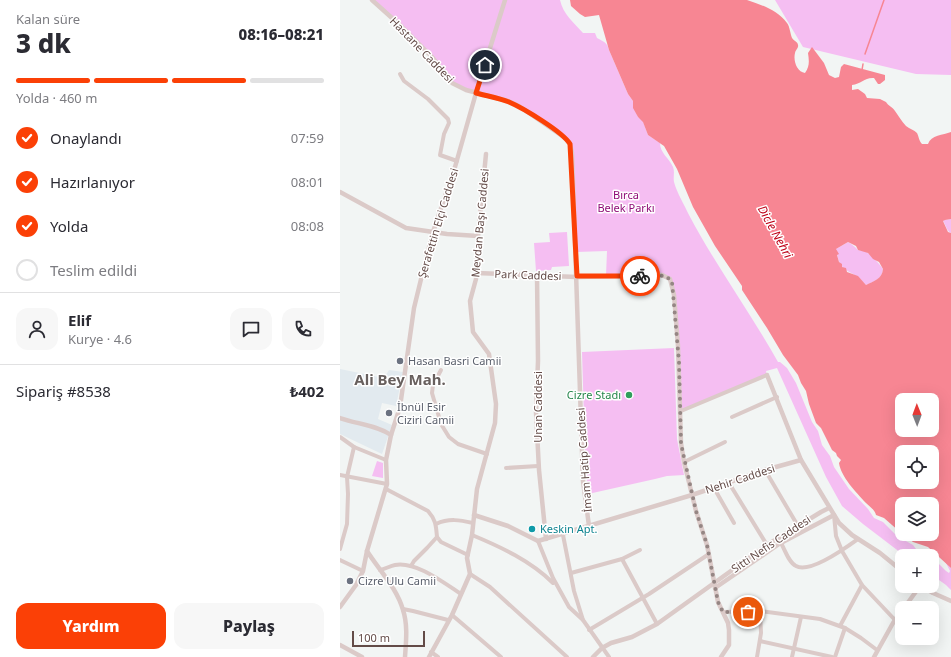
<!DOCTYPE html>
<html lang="tr">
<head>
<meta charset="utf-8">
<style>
	body { margin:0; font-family:"Noto Sans",sans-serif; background:#f7f7f7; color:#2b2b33; height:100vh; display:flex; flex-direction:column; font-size:15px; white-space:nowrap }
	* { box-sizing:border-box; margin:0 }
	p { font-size:13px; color:#7c7c81 }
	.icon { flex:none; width:22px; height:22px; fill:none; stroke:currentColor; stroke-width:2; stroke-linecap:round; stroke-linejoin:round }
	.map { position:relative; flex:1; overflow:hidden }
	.panel { display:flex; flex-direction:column; background:#fff; width:340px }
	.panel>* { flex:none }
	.needle { width:26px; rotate:359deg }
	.buttons { position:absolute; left:555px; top:393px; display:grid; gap:8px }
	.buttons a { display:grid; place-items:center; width:44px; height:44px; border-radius:8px; background:#fff; box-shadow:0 4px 16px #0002; font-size:20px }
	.scale { position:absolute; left:12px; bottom:10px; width:73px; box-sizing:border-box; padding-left:4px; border:2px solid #634b47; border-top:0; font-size:11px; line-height:14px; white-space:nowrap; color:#634b47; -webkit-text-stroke:3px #fff; paint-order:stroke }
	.pin { position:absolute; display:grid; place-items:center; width:34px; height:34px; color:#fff; margin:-17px; border:2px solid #fff; border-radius:50%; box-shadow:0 1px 4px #0007 }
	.courier { position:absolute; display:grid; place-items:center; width:40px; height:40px; margin:-20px; border:3px solid #fb4006; border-radius:50%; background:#fff; color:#222; box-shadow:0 1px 5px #0007 }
	.head em { font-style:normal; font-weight:800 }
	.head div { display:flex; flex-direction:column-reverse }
	.head { display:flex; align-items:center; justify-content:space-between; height:68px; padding:0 16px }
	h1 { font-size:26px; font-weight:800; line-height:30px }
	.bar { display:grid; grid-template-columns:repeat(4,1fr); gap:6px 4px; align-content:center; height:48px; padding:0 16px }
	.bar i { height:5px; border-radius:3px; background:#e1e1e2 }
	.bar .on { background:#fb4006 }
	.bar p { grid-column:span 4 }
	.line { display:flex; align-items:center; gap:10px; padding:0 16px; border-top:1px solid #e1e1e2 }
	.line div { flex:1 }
	.round { display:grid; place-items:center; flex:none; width:42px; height:42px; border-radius:12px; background:#f7f7f7 }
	ol { padding:0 16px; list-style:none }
	li { display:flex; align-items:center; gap:12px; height:44px }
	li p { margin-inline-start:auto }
	li .icon { padding:4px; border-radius:50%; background:#fb4006; color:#fff; stroke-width:4 }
	li:last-child { color:#7c7c81 }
	li i { width:22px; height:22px; border:2px solid #e1e1e2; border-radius:50% }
	.action { display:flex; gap:8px; margin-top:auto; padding:8px 16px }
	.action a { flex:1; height:46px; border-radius:12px; background:#fb4006; color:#fff; font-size:16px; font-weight:800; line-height:46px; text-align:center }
	.action a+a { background:#f7f7f7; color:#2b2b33 }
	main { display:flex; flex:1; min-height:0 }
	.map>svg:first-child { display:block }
	.commercial { fill:#e2eaef }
	.green { fill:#f5bef2 }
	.water { fill:#f78693; fill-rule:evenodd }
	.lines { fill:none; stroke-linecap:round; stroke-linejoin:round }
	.stream { stroke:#f78693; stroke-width:1.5 }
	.minor { stroke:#dbcac8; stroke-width:4 }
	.tertiary { stroke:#dbcac8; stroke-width:4.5 }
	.done { stroke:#958684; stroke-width:4; stroke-dasharray:0 7.2 }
	.route { stroke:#fb4006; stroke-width:5 }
	.worship-dot { fill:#6b7280; stroke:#fff; stroke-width:1.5 }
	.leisure-dot { fill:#2e9e5b; stroke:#fff; stroke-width:1.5 }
	.culture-dot { fill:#0f9aa8; stroke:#fff; stroke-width:1.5 }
	.labels { text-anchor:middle; stroke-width:3; stroke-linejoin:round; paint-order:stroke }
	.street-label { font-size:11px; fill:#634b47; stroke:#fff }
	.park-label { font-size:11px; fill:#8f0d78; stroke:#fff }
	.worship-label { font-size:11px; fill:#5b616d; stroke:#fff; text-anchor:start }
	.leisure-label { font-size:11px; fill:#27864d; stroke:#fff; text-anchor:end }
	.culture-label { font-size:11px; fill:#0d838f; stroke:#fff; text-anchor:start }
	.water-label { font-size:12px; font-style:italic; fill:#bd0016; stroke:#fff }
	.district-label { font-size:15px; font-weight:bold; fill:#68605e; stroke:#fff }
</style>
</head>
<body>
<main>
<section class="panel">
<div class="head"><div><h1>3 dk</h1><p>Kalan süre</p></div><em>08:16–08:21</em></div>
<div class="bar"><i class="on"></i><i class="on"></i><i class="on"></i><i></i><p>Yolda · 460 m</p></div>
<ol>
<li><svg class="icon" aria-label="check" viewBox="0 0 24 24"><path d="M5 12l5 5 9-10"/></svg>Onaylandı<p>07:59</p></li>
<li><svg class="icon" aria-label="check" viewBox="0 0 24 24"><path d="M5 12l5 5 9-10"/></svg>Hazırlanıyor<p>08:01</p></li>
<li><svg class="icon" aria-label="check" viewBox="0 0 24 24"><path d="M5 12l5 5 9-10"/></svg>Yolda<p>08:08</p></li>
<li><i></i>Teslim edildi</li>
</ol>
<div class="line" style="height:72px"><a class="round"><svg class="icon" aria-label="person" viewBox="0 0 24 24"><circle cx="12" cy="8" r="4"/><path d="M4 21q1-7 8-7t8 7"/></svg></a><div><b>Elif</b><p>Kurye · 4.6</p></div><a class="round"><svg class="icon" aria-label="chat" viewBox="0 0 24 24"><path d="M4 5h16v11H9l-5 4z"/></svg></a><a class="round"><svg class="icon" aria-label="phone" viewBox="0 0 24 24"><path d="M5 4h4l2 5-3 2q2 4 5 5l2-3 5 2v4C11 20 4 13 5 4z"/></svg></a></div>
<div class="line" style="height:52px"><div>Sipariş #8538</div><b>₺402</b></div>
<div class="action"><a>Yardım</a><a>Paylaş</a></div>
</section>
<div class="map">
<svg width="611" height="657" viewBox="0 0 611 657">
	<rect width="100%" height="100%" fill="#f2f5f4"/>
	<path class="commercial" d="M0,369L44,378L49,370L63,372L56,406L42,403L38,419L52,425L42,454L0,434Z"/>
	<g class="green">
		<path d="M32,0H220C223,14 234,23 243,33H255L257,38C264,42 267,42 269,50L288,94L293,101V106L298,117L303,121L308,135L320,143C320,153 329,158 333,167C335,172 333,177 334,182C337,193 344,204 349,215C376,266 410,312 438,362H440L447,368L456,383L472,422L478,431L482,445L490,456L494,467L509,489L528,509L534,518L543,522L557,536L573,545L576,549L591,556H565L523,524L502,506L486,477L437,368L426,371L427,375L341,411L333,287L326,276H266L267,251L236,252L230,144L179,106L115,85L93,58Z"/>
		<path d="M435,0H611V75L576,74L463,47Z"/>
		<path d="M611,219V233C607,232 606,225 603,221L604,220Z"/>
		<path d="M227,232L229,266L212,267L211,270L196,271L194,243L210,242L209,233Z"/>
		<path d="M508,242C512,244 515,247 518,250C519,250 523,251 525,251C529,253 540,264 543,269C542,279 535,281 526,285C523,283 522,280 519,278C504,267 500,272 496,249Z"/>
		<path d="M334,348L337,439L344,475L327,476L315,479L248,494L245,451L242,352Z"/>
		<path d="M37,461L43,463V478L32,476Z"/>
		<path d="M592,557L606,571L609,573L610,571L605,561L611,568V590L606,585L592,575Z"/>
	</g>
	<path class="water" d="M230,0H407C422,5 437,10 447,23C450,27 450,33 452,38C454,41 458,42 458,45C459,48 455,50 455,53C453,61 457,72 465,73C470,66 469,60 468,53L472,47L484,63L489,75L495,78L499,77L501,67L504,64L545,75V80L540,84H538L534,78C525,77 521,84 512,85V90L518,89L525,94L527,98L540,99L546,102C548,106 553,107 555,111C558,115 562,122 566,126C570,129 574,130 577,133C579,137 579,141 582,144H588C591,135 603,135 611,132V219L605,220L603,221L608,232L611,233V568L588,547L573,542L560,532L544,518L536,515C535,510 530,507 526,503C516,492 501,477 499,463L501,460L497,456L496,453L492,450L481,428L476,423L469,404L466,391L461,383L458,375L443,355L427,328L402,290V286L375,246L353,207L337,169L324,146L308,135L303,122L298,117L293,108V101L288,94L269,50L259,15L245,17L240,14L231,6ZM508,242L516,246L518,250L528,253L533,259L539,262L543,269C542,279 534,281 526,285L518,276L507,272L506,268L502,267V264L499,262L497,255L499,254L496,249ZM562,400H592V430H562ZM562,452H592V482H562ZM562,504H592V534H562Z"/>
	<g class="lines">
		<g class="stream">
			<path d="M525,54L544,0"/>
			<path d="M522,70L523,64"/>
		</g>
		<g class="minor">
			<path d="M60,74L64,81L88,99L108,119L109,123L104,134L100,155L117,161"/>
			<path d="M101,370L93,385L92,393L101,424L109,437L118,444L147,454"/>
			<path d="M341,411L427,375"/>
			<path d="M392,417L437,397"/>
			<path d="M0,437L14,447L46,460"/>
			<path d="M344,462L385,442"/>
			<path d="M166,468L198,466"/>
			<path d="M425,470L458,526"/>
			<path d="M0,475L47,484"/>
			<path d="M389,483L427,545"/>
			<path d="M374,488L394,523"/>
			<path d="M46,489L88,511C96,520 96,526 97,537L101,542L128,555"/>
			<path d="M494,515L496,536L502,551L522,585L555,620"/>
			<path d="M96,524C109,518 120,520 133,523"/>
			<path d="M132,535C161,547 191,561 213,583"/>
			<path d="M223,535L234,591L243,620"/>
			<path d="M198,541L213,578L229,607L243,620L269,657"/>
			<path d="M441,543C445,550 449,563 456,566C470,574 507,547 518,539"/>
			<path d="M0,549L7,524L8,494L7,477L14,447"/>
			<path d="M282,559L317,624"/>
			<path d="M0,560L23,571"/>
			<path d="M71,566L74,561L87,548L97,537"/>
			<path d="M40,570C45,569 50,566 55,565C76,561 104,583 121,594"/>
			<path d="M231,573L282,559L300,550"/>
			<path d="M130,574L150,587L227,657"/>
			<path d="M63,609L73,611L108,620"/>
			<path d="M383,612L420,611L480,619L505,628L521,638L537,650"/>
			<path d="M112,615L161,657"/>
			<path d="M500,626L522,585"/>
			<path d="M249,630L309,594L369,554"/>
			<path d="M420,641L492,657"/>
			<path d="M91,652L98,657"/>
			<path d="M417,657L421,633L420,611"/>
			<path d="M452,657L461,617"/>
			<path d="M495,657L505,628"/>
		</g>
		<g class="tertiary">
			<path d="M32,0L62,27L93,58L112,83L126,90L168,101L179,106L225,138L230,144L232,153L243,481L249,526"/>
			<path d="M0,192L66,228L107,234L138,236"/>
			<path d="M136,273L237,277L322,275L330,279L334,295L338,346L341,443L344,462L356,511L367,545L378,602L388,623L389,630V645L381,657"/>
			<path d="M197,275L198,361L196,412L199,470L206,539"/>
			<path d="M427,375L461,460L499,523L512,535L540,553L562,571"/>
			<path d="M0,418C17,424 36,425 51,435"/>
			<path d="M134,515L168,526L198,541L352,495L425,470L461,460"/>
			<path d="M27,551C39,570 57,588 63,610C68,625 66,642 65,657"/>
			<path d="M582,586L593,593L611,601"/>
			<path d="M375,588L439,544L494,515"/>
			<path d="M0,607L16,585L23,571L27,551L44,494L47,484L46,460L51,435L60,407L74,308L83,271L93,232L115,167L136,93L165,0"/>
			<path d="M564,608L580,586"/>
			<path d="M0,645L22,657"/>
			<path d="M89,657L112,615L130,574L127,558L132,535L137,489L155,423L156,404L149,354L133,332L130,301L136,279L138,236L146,154"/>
			<path d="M253,657L262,648L271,643L292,637L317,624L427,545L481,512L489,508"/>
			<path d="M534,657L553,623L562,610"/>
		</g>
	</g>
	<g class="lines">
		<path class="done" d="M300,276C310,276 326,272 332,282L339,362L341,443L343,453L356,511L367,545L378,602L383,612H408"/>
		<path class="route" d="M145,65L136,93C147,96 159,98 169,102C183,108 223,132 230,144L237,276H300"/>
	</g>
	<g class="worship-dot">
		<circle cx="60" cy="361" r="4"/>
		<circle cx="49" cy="413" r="4"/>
		<circle cx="10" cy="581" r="4"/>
	</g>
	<circle class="leisure-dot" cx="289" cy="395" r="4"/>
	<circle class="culture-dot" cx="192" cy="529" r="4"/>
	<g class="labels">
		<g class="street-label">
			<text transform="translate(82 50) rotate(46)" y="4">Hastane Caddesi</text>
			<text transform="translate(98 223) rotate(-73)" y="4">Şerafettin Elçi Caddesi</text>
			<text transform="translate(140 223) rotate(-85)" y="4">Meydan Başı Caddesi</text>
			<text transform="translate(188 275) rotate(2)" y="4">Park Caddesi</text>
			<text transform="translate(198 407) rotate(-90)" y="4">Unan Caddesi</text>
			<text transform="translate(244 460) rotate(-94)" y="4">İmam Hatip Caddesi</text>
			<text transform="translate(400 479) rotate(-18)" y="4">Nehir Caddesi</text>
			<text transform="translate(431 544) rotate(-34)" y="4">Sitti Nefis Caddesi</text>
		</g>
		<g class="park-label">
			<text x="286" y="199">Bırca<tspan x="286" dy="13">Belek Parkı</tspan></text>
		</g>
		<g class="worship-label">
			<text x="68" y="365">Hasan Basri Camii</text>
			<text x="57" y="411">İbnül Esir<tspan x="57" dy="13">Ciziri Camii</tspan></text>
			<text x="18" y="585">Cizre Ulu Camii</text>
		</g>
		<g class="leisure-label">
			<text x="281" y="399">Cizre Stadı</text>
		</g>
		<g class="culture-label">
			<text x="200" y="533">Keskin Apt.</text>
		</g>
		<g class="water-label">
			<text transform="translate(435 232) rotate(61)" y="4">Dicle Nehri</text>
		</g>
		<g class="district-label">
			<text x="60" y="385">Ali Bey Mah.</text>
		</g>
	</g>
</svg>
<div class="buttons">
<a><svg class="needle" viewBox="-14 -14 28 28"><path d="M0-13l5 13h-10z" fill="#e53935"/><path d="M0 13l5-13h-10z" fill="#7c7c81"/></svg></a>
<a><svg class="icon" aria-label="locate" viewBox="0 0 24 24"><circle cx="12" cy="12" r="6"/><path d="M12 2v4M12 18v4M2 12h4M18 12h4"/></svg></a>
<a><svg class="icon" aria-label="layers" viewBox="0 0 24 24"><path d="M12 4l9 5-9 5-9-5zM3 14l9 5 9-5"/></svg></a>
<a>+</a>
<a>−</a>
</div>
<div class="scale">100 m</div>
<div class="pin" style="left:408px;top:612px;background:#ea580c"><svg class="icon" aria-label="bag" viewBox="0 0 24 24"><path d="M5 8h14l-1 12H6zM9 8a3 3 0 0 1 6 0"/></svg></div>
<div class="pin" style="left:145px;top:65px;background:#1f2937"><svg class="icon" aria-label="home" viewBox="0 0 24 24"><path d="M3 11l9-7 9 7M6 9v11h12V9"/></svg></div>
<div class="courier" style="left:300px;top:276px"><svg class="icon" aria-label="bike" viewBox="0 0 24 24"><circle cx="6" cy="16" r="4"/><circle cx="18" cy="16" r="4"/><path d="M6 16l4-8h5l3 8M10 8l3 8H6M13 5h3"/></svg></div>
</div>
</main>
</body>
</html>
